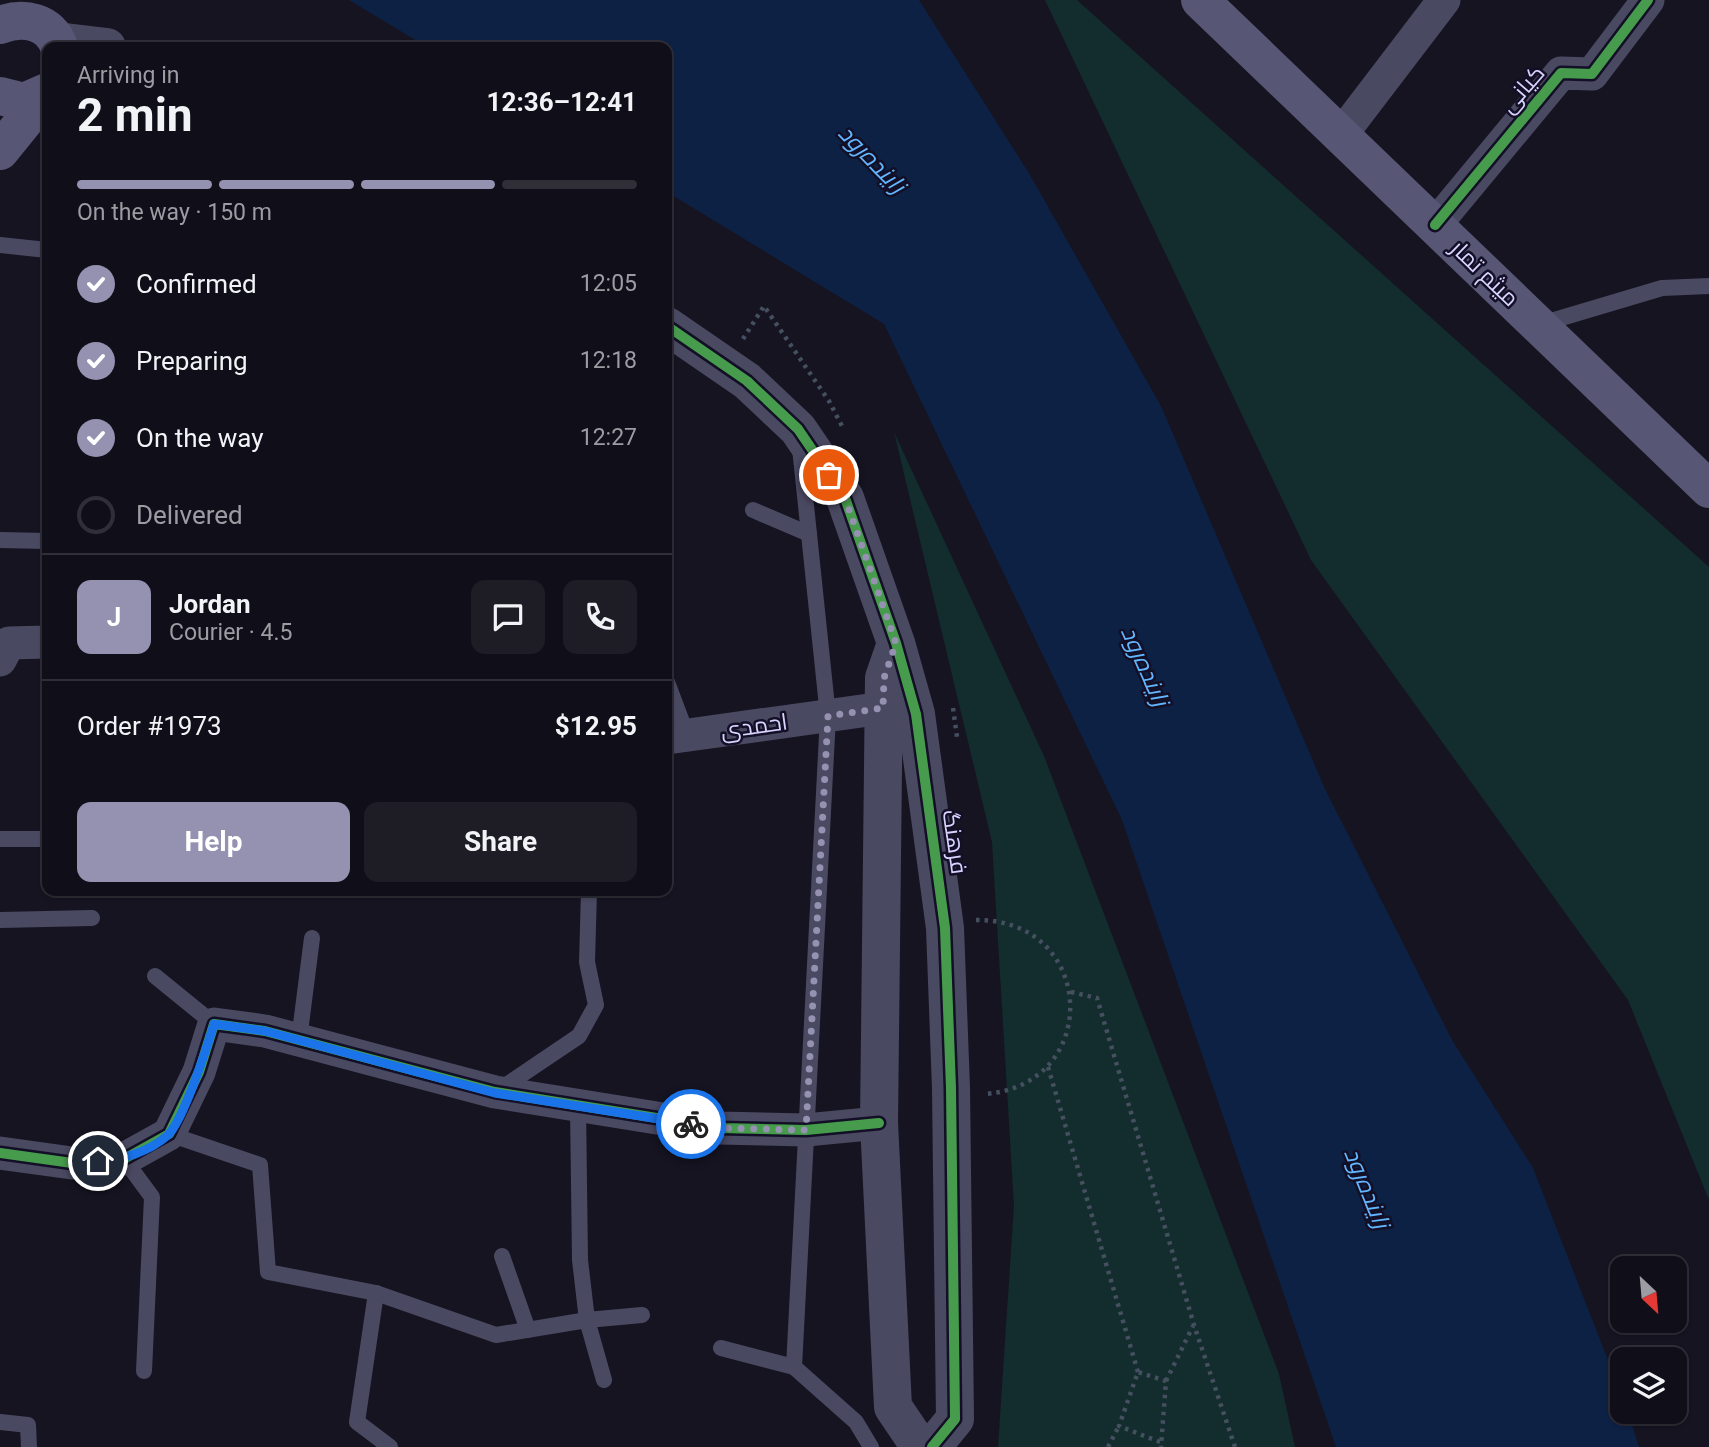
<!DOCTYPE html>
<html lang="en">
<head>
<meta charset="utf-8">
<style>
	body { margin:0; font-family:Roboto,Cairo,sans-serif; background:#1e1d26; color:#f1f3f6; height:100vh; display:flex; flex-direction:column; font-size:26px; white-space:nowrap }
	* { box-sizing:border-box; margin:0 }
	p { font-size:23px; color:#9c9ca2 }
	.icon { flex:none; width:38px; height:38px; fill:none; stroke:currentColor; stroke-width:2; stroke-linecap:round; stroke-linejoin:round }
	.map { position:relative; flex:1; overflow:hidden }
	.sheet { position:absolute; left:42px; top:42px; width:630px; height:854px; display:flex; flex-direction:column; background:#100f19; border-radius:14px; box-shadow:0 2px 5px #0004,0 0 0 2px #302f38 }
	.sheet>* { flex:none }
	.needle { width:46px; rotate:154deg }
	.tools { position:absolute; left:1610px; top:1256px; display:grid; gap:14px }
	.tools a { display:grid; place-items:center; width:77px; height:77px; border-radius:14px; background:#100f19; box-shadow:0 2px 5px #0004,0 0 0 2px #302f38; font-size:35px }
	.pin { position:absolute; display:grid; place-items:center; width:60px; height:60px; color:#fff; margin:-30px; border:4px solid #fff; border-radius:50%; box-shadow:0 2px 7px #0007 }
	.courier { position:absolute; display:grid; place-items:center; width:70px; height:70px; margin:-35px; border:5px solid #1a73e8; border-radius:50%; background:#fff; color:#222; box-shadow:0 2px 9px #0007 }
	.headline em { font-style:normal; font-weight:700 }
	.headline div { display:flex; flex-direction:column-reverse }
	.headline { display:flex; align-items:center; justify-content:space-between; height:119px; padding:0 35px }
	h1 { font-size:46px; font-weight:700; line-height:52px }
	.bar { display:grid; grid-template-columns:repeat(4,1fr); gap:10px 7px; align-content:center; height:84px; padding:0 35px }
	.bar i { height:9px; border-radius:5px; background:#302f38 }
	.bar .active { background:#9591b1 }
	.bar p { grid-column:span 4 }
	.line { display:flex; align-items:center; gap:18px; padding:0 35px; border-top:2px solid #302f38 }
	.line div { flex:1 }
	.round { display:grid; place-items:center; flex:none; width:74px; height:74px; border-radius:14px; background:#1e1d26 }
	ol { padding:0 35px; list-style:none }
	li { display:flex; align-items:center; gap:21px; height:77px }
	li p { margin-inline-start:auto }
	li .icon { padding:7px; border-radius:50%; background:#9591b1; color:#fff; stroke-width:4 }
	li:last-child { color:#9c9ca2 }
	li i { width:38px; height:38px; border:4px solid #302f38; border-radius:50% }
	.action { display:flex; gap:14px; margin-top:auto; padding:14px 35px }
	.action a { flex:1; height:80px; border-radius:14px; background:#9591b1; color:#fff; font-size:28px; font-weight:700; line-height:80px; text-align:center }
	.action a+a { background:#1e1d26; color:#f1f3f6 }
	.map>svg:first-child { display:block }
	.green { fill:#132c2d }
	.water { fill:#0d2144 }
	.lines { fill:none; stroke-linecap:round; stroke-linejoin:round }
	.path { stroke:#44505f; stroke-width:4.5; stroke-dasharray:3.5 5; stroke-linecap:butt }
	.service { stroke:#4a4962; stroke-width:16 }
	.minor { stroke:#4a4962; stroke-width:33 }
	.tertiary { stroke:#4a4962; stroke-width:38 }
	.secondary { stroke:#575674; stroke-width:38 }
	.cycleway-casing { stroke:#130f26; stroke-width:15 }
	.cycleway { stroke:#469c4c; stroke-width:10 }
	.done { stroke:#9591b1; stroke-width:7; stroke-dasharray:0 12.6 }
	.route { stroke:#1a73e8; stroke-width:9 }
	.labels { text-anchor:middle; stroke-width:5; stroke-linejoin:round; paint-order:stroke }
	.street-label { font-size:23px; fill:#d9d4ff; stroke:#130f26 }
	.water-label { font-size:24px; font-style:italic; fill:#62b6ff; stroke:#130f26 }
</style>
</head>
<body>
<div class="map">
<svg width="1709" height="1447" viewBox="0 0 1709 1447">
	<rect width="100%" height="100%" fill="#161421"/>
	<g class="green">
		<path d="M1045,0H1077L1709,567V1200L1628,1000L1311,560Z"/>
		<path d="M894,432L1044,756L1279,1374L1295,1447H998L1014,1206L992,842Z"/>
	</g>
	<path class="water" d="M349,0H919L1030,175L1161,406L1325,789L1452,1040L1533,1168L1622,1396V1412H1628L1639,1447H1336L1122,820L884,324L667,192V47H427Z"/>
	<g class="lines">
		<g class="path">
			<path d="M743,339L764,306L829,401L844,430"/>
			<path d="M953,708L957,737"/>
			<path d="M976,920C1097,919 1103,1085 985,1094"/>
			<path d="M1071,992L1097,998L1194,1325L1235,1447"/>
			<path d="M1048,1067L1138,1372"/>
			<path d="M1166,1381L1193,1326"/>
			<path d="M1160,1442L1119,1426L1138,1372L1166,1381L1161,1447"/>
			<path d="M1108,1447L1119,1426"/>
		</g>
		<g class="service">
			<path d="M0,245L47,250"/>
			<path d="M1541,324L1662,288L1709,286"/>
			<path d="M800,448L828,716L794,1367L856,1422L871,1447"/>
			<path d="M753,510L809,534"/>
			<path d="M0,540L47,541"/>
			<path d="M667,682L687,735"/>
			<path d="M0,839H47"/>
			<path d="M0,920L92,918"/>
			<path d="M155,976L214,1024"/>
			<path d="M299,1040L312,938"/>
			<path d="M499,1090L579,1036L596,1005L587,962L589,891"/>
			<path d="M578,1107L580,1260L587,1320L604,1380"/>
			<path d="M169,1134L260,1165L268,1272L376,1293L496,1335L587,1320L642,1315"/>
			<path d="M124,1159L152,1197L144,1371"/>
			<path d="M502,1256L528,1330"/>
			<path d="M376,1293L357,1422L390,1447"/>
			<path d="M721,1348L794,1367"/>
			<path d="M0,1422L28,1425L29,1447"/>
		</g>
		<g class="minor">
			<path d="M1341,135L1444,0"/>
			<path d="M1435,225L1561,73L1592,74L1648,0"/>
			<path d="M0,660L9,643L47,642"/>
			<path d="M667,738L883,708"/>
			<path d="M0,1153L72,1163L124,1159L169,1134L199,1072L214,1024L265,1031L495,1092L719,1128L806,1130L879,1123"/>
		</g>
		<g class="tertiary">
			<path d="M57,41L107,47"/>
			<path d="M667,326L747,381L798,429L845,498L896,643L916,714L945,928L951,1088L955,1419L932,1447"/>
			<path d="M894,649L884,678L879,1123L893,1407L920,1447"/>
		</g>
		<g class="secondary">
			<path d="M1200,0L1709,489"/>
			<path d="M0,25C23,16 51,21 59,47"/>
			<path d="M0,96L24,102L47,92"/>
			<path d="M0,151L47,93"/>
		</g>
		<defs>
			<g id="cycleway">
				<path d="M1435,225L1561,73L1592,74L1648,0"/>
				<path d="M667,326L747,381L798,429L845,498L896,643L916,714L945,928L951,1088L955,1419L932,1447"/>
				<path d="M0,1153L72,1163L124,1159L169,1134L199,1072L214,1024L265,1031L495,1092L719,1128L806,1130L879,1123"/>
			</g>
		</defs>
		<use href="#cycleway" class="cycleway-casing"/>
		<use href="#cycleway" class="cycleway"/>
	</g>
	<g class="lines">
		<path class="done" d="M691,1124L719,1128L806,1130L828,716L883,708L884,678L896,643L845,498L829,475"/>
		<path class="route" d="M98,1161C122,1160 149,1152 168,1135C184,1119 207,1047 214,1024L265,1031L495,1093L691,1124"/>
	</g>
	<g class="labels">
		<g class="street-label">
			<text transform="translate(1522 89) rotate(-49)" y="8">کیانی</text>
			<text transform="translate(1485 273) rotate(44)" y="8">میثم تمار</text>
			<text transform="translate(754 726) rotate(-8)" y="8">احمدی</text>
			<text transform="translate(955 842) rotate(82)" y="8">فرهنگ</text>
		</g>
		<g class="water-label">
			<text transform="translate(872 159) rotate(46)" y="8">زاینده‌رود</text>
			<text transform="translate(1145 666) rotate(66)" y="8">زاینده‌رود</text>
			<text transform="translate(1367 1188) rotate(68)" y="8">زاینده‌رود</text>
		</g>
	</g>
</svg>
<div class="tools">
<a><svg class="needle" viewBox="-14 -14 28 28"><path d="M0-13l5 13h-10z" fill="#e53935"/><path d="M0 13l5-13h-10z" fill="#9c9ca2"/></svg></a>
<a><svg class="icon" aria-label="layers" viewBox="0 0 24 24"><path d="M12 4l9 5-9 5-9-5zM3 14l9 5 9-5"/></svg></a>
</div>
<div class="pin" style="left:829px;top:475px;background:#ea580c"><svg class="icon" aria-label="bag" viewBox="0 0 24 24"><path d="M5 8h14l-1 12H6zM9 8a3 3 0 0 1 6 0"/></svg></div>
<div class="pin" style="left:98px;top:1161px;background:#1f2937"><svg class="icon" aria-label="home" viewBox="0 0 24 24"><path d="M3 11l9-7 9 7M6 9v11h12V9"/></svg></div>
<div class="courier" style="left:691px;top:1124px"><svg class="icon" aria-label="bike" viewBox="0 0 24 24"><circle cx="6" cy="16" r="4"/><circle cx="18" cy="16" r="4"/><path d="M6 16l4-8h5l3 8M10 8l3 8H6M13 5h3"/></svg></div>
<section class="sheet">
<div class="headline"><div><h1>2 min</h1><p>Arriving in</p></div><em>12:36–12:41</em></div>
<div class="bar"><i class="active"></i><i class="active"></i><i class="active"></i><i></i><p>On the way · 150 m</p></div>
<ol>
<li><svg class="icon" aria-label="check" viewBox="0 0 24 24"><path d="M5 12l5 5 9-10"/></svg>Confirmed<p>12:05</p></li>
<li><svg class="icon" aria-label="check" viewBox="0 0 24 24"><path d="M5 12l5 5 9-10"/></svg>Preparing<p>12:18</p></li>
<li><svg class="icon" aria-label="check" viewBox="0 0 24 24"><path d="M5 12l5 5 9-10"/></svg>On the way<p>12:27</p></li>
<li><i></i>Delivered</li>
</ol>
<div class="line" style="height:126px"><b class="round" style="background:#9591b1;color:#fff">J</b><div><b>Jordan</b><p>Courier · 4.5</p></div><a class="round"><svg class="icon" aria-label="chat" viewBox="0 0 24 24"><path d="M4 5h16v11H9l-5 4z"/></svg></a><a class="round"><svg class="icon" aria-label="phone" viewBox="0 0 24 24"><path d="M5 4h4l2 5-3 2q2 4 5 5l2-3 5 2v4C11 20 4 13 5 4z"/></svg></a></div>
<div class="line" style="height:91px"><div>Order #1973</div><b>$12.95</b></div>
<div class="action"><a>Help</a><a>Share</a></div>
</section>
</div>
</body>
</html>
